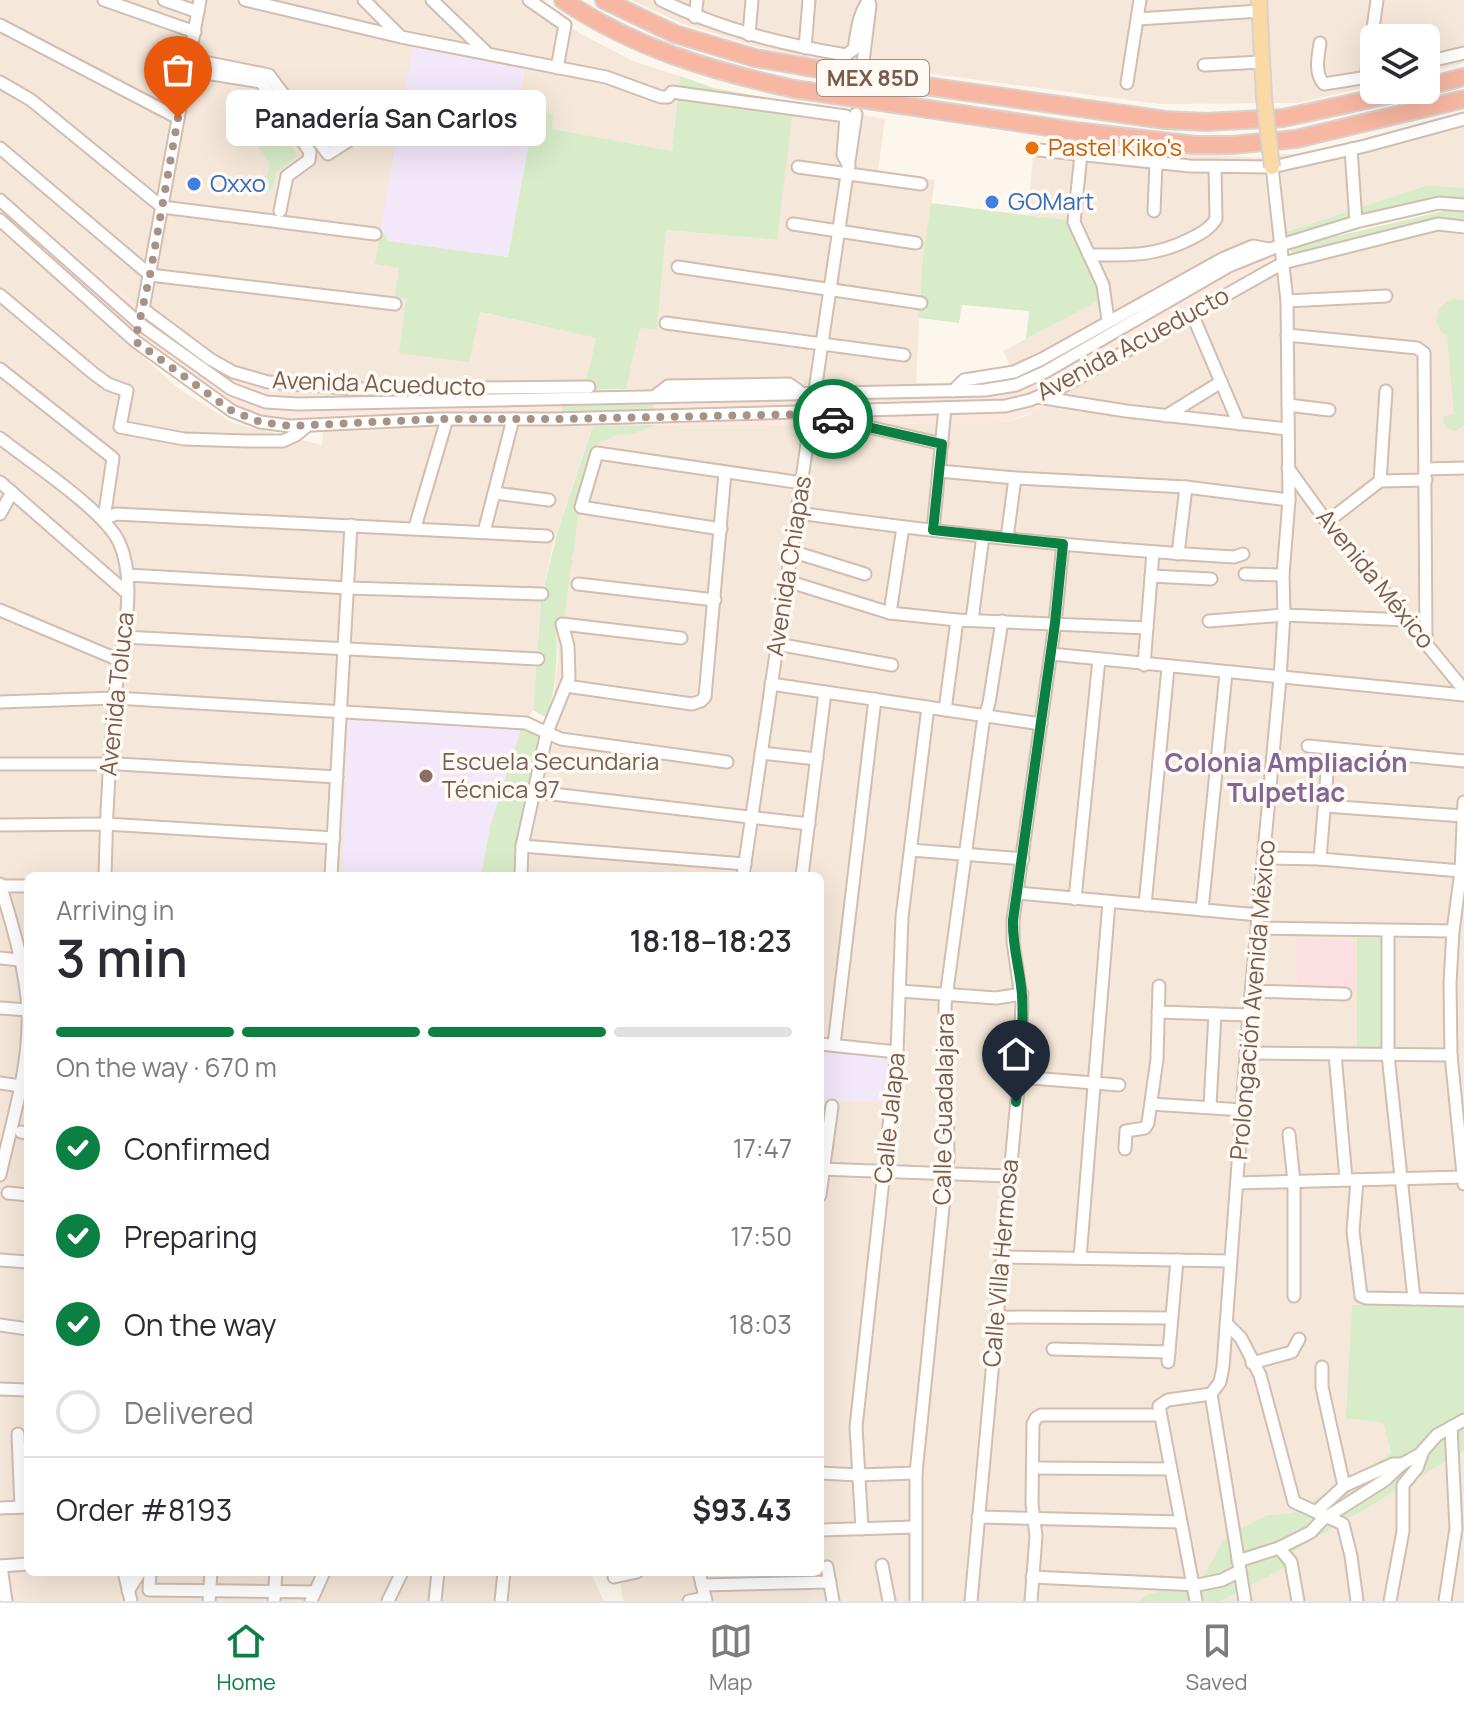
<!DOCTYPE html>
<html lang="en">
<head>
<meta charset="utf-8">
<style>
	body { margin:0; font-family:Manrope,sans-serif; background:#f2f2f3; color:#2b2b33; height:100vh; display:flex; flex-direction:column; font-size:30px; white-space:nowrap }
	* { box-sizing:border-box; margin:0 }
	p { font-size:26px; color:#7c7c81 }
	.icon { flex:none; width:44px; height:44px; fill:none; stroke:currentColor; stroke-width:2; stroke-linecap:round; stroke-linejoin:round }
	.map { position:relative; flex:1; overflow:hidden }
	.side { position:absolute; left:24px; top:872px; width:800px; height:704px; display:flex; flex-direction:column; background:#fff; border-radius:12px; box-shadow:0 8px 32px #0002 }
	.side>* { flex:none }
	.fabs { position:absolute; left:1360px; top:24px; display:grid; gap:16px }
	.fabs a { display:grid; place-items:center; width:80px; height:80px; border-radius:12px; background:#fff; box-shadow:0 8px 32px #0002; font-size:40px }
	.pin { position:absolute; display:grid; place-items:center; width:68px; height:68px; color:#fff; margin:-82px -34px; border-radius:50% 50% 50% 0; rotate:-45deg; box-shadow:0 0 8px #0007 }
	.pin .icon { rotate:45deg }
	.courier { position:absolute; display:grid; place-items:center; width:80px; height:80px; margin:-40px; border:6px solid #0b8043; border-radius:50%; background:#fff; color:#222; box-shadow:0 2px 10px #0007 }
	.bubble { position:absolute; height:56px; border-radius:12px; background:#fff; box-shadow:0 8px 32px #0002; font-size:26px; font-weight:600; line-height:56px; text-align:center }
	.summary em { font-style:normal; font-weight:600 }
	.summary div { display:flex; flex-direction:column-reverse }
	.summary { display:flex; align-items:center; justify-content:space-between; height:136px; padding:0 32px }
	h1 { font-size:52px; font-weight:600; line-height:60px }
	.bar { display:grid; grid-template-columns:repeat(4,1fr); gap:12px 8px; align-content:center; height:96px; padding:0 32px }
	.bar i { height:10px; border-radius:6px; background:#e1e1e2 }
	.bar .selected { background:#0b8043 }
	.bar p { grid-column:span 4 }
	.line { display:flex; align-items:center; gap:20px; padding:0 32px; border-top:2px solid #e1e1e2 }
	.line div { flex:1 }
	ol { padding:0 32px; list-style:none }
	li { display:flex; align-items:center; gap:24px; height:88px }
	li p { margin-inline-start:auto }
	li .icon { padding:8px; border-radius:50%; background:#0b8043; color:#fff; stroke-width:4 }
	li:last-child { color:#7c7c81 }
	li i { width:44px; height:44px; border:4px solid #e1e1e2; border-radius:50% }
	.dock { display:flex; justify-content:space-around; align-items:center; height:112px; border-top:2px solid #e1e1e2; background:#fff; font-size:22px; color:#7c7c81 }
	.dock a { display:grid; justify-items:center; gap:4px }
	.dock .selected { color:#0b8043 }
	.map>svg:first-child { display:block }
	.residential { fill:#f5e8da }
	.commercial { fill:#fde8e0 }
	.education { fill:#f3e8fa }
	.medical { fill:#fbdfe3 }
	.green { fill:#d8ecc9 }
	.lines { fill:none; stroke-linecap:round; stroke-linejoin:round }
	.minor-casing { stroke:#d1beb0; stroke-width:15 }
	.major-casing { stroke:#dad1cd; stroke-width:18 }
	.highway-casing { stroke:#dad1cd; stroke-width:20 }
	.minor { stroke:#fff; stroke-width:11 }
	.major { stroke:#fbd9a5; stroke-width:14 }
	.highway { stroke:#f7b7a3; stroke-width:16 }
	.major-bridge-casing { stroke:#dad1cd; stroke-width:18; stroke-linecap:butt }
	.major-bridge { stroke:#fbd9a5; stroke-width:14 }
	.done { stroke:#a89285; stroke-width:8; stroke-dasharray:0 14.4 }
	.route { stroke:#0b8043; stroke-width:10 }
	.food-dot { fill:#e8710a; stroke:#fffaf3; stroke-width:3 }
	.shop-dot { fill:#3f7fe0; stroke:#fffaf3; stroke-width:3 }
	.education-dot { fill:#8d6e63; stroke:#fffaf3; stroke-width:3 }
	.labels { text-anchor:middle; stroke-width:7; stroke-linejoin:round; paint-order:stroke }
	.shield { fill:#fffaf3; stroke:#a28b7f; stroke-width:2 }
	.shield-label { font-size:22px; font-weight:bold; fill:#7a5c4d }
	.food-label { font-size:24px; fill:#c56008; stroke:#fffaf3; text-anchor:start }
	.shop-label { font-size:24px; fill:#366cbe; stroke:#fffaf3; text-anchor:start }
	.street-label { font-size:24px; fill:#7a5c4d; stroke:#fffaf3 }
	.education-label { font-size:24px; fill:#785e54; stroke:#fffaf3; text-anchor:start }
	.neighbourhood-label { font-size:26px; font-weight:bold; fill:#846695; stroke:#fffaf3 }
</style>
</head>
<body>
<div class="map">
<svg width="1464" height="1601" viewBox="0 0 1464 1601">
	<rect width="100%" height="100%" fill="#fdf6ec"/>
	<g class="residential">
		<path d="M0,0H536L579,33L635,62L680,76L672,151L551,129L553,114L518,107L525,66L490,60L404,92L376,264L399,267L407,298L468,362L479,312L596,338L584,390H605L553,544L541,601L533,710L522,727L490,827L481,876H28V1572H590L604,1601H0V228L178,388L233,423L322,445L325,396L294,397L260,390L234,380L124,296L0,191Z"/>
		<path d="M631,0H1464V63L1426,72V38H1374V85L1299,103L1159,104L806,57L755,46L681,23Z"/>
		<path d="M794,103L885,119L878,171L935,180L922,265L916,384L626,389L640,328L657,329L666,230L776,240Z"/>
		<path d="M1464,112V188L1428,185L1285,232L1279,154H1303Z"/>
		<path d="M1034,143L1262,158L1278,272L1433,231L1464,235V1305L1383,1423L1391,1453L1293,1513L1267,1515L1228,1535L1203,1576L1147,1595L1139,1601H623L619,1572H820V876H516L517,844L540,736L554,694L558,658L556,627L564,619L581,498L597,445L616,435L633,434L656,425L1003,423L1032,414L1003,351L1104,298L1067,220L1028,215Z"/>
		<path d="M1464,1451V1601H1221L1282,1569L1297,1549Z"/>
	</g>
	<path class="commercial" d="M0,191L124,296L234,380L260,390L294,397L981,382L1016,375L1044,364L1224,260L1273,242L1277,272L1190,316L1069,390L1072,398L1003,423L656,425L298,432L257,427L227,411L147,355L0,228Z"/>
	<g class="education">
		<path d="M413,45L525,66L518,106L535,110L508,257L388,241L381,229Z"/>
		<path d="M348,720L522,726L490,827L481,876H342Z"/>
		<path d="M820,1049L889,1054L885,1101H820Z"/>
	</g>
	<path class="medical" d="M1296,939L1356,941L1357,991L1297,988Z"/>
	<g class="green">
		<path d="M680,76L714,88L794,103L777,240L666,230L657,330L640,328L626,389L584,390L596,338L480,312L469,362L399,353L406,299L395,297L399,268L375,264L381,229L388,241L508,257L535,110L553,114L552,129L672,151Z"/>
		<path d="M280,130L298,156L276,172L273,188L263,195L255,183L268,174L270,163L258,146Z"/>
		<path d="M1428,185L1464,188V200L1287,239L1285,232Z"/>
		<path d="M931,203L1067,220L1104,298L1026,339L1029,311L962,305L959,323L919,318L922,265Z"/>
		<path d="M1448,210L1464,211V221L1452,220L1292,257L1291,247Z"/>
		<path d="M1454,299L1464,300V425L1455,431L1446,428L1443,419L1444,416L1454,414L1447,336C1429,325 1436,304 1454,299Z"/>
		<path d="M653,404L654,411L562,413V406Z"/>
		<path d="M656,425L633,434L616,435L597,445L581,498L564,620L556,627C558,659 556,687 547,718L533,710L541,601L557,533L593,426Z"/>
		<path d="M522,726L540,736L517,844L516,876H481L490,827Z"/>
		<path d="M1357,938H1383L1382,1048L1357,1047Z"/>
		<path d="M1352,1305H1464V1451L1297,1549L1282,1569L1221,1601H1139L1147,1595L1203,1576L1227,1535L1267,1515L1293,1513L1391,1453L1383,1423L1346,1418Z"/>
	</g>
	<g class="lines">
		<defs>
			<g id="minor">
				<path d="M104,0L195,32"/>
				<path d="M164,0L198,12"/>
				<path d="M245,0L401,37L606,77L661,97H668L672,92L846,116L843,155L849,166"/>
				<path d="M364,0L400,36"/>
				<path d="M432,0L486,52"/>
				<path d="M529,0L565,25L557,68"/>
				<path d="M661,0C720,29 781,44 846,55L854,49C857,32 858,14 869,0"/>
				<path d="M695,17L697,0"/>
				<path d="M1138,19L1260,11"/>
				<path d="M0,25L178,118"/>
				<path d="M749,35L752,0"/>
				<path d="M1320,43C1318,57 1314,73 1324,84L1374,76"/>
				<path d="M805,48L809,0"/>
				<path d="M189,59L269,75L328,154L373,125"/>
				<path d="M863,62L870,5"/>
				<path d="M1426,62L1464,53"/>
				<path d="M1204,65L1262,62"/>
				<path d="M187,70L261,82L310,152L309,160L287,176L280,211"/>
				<path d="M1366,78L1377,0"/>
				<path d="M0,82L31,100L162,207L375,234"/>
				<path d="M1127,83L1140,0"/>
				<path d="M0,148L150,275L395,304"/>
				<path d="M1351,149L1356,222"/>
				<path d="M1039,150L1190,166L1272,167L1365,146L1464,119"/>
				<path d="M1081,154L1074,222L1103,285L1108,320"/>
				<path d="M798,167L921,184"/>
				<path d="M0,200L140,324L231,389L266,402L298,404L985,390L1016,385L1045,372L1229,266L1281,245L1356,222L1439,203L1464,205"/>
				<path d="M1154,211L1156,162"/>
				<path d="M0,220L135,341L232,411L260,422L290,426L438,419H557L1005,406L1030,400L1064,386L1283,263L1438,224L1464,227"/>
				<path d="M793,224L916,243"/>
				<path d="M1089,255C1129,255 1154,257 1190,239C1200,234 1210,229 1216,219L1215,167"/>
				<path d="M678,267L921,303"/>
				<path d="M0,295L93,373L108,384L127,391L120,427L184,439L247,441H283L296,435L307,426"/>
				<path d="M1287,301L1386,296"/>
				<path d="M143,309L210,359L233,372L268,382L359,389L589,387"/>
				<path d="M142,314L200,0"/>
				<path d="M1192,314L1239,424"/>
				<path d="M666,323L904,355"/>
				<path d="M1287,335L1417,348L1424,353L1426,642"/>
				<path d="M0,369L113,458L104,519"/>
				<path d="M953,391L964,380L1014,372L1042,359L1222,259L1253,246L1269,249"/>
				<path d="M655,396L668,386L789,384L803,394"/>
				<path d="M1038,397L1126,411L1287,429"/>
				<path d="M1288,405L1329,410"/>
				<path d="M1166,416L1221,382"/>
				<path d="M826,417L942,444"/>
				<path d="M0,438C30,462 104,510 119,542C140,587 118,657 114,705C109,762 106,819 105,876"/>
				<path d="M1288,468L1327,522L1464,690"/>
				<path d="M1426,469L1464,468"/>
				<path d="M939,471L1015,478L1186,487L1289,500"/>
				<path d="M1380,481L1386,391"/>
				<path d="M0,482L127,593"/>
				<path d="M495,493L549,500"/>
				<path d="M798,513C942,533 1088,549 1234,557L1243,554"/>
				<path d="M0,514L12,492"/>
				<path d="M104,519L116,514L547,536"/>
				<path d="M1327,522L1380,481L1426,480"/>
				<path d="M415,527L447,419"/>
				<path d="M721,529L581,507L597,453L802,483"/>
				<path d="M933,530L945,408"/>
				<path d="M484,532L513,419"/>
				<path d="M1007,538L1015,478"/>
				<path d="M791,551L865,574"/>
				<path d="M1178,554L1186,487"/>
				<path d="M1245,574L1283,575"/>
				<path d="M128,575L348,588L542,594"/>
				<path d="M1151,576L1211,579"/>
				<path d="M787,581L890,613L957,620L1147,628"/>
				<path d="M578,584L715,600"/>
				<path d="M0,610L119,660"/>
				<path d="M890,613L903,527"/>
				<path d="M972,620L983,536"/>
				<path d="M1209,621L1284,615L1408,620"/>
				<path d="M124,637L538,659"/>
				<path d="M777,644L892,665"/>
				<path d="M1051,654L1464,695"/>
				<path d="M1144,665L1153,552"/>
				<path d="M771,684L1041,724"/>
				<path d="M566,686L692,704L701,701L705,697L725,473"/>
				<path d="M0,702L115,698L526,723L561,739L727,762"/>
				<path d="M945,710L957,620"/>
				<path d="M1308,746L1464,761"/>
				<path d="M761,753L817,759"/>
				<path d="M0,764H109"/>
				<path d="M119,764L337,777"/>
				<path d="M535,792L809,824"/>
				<path d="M1464,802L1461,871L1453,931L1450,983L1451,1055L1464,1184"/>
				<path d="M1325,806L1463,816"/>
				<path d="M0,825L106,824L334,838"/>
				<path d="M522,846L745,864"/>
				<path d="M911,850L1023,859"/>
				<path d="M1265,858L1320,859L1461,871"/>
				<path d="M1320,859L1329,749"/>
				<path d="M331,876L351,525"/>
				<path d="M521,876L522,846L547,732L569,678L568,646L562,624L681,638"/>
				<path d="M743,876L856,114"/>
				<path d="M802,876L825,692"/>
				<path d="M0,884C12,924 26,969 28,1011C30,1067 12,1121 0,1175"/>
				<path d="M0,886H28"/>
				<path d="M1018,893L1259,915"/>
				<path d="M1075,899L1099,659"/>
				<path d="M1145,905L1168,668"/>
				<path d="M1202,910L1226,673"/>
				<path d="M1258,928L1453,931"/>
				<path d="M1388,932V1055L1414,1299"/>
				<path d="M0,958L19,960"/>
				<path d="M900,991L996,998L1022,994"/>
				<path d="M1252,991L1345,994"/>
				<path d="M0,1008L28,1010"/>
				<path d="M1158,1012L1249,1015"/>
				<path d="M820,1044L897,1052"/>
				<path d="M834,1045L875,699"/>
				<path d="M1246,1053L1451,1055"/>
				<path d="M1335,1054L1346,1179"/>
				<path d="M1019,1077L1119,1085"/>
				<path d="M0,1083L21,1086"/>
				<path d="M1151,1104L1243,1110"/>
				<path d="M1210,1106L1215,1014"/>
				<path d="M21,1132L28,1133"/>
				<path d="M1289,1134L1294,1182V1296"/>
				<path d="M1125,1149L1126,1131L1145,1128L1148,1123L1157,1059L1159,986"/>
				<path d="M820,1169L1009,1176"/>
				<path d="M1357,1180L1353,1231L1361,1296L1366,1298L1464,1300"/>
				<path d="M1237,1183L1463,1177"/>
				<path d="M8,1193L28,1195"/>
				<path d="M820,1195L832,1106"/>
				<path d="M1002,1257L1230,1261"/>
				<path d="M1080,1258L1109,902"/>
				<path d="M0,1260L28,1262"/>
				<path d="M996,1317L1171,1318"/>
				<path d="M1226,1323L1241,1338L1260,1375L1294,1502L1343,1524L1351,1556L1357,1601"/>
				<path d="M0,1325L28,1329"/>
				<path d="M1053,1349L1169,1352"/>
				<path d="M1168,1362L1177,1260"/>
				<path d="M1252,1363L1292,1352L1299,1339"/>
				<path d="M1322,1367V1387L1344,1486"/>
				<path d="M0,1389L28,1390"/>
				<path d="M1211,1394L1245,1601"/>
				<path d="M18,1434L21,1507"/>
				<path d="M1033,1468L1170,1469"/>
				<path d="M820,1473L858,1475L916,1473"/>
				<path d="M0,1508L27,1507"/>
				<path d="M1316,1512L1344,1486L1393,1464H1402"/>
				<path d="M978,1517L1180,1522"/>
				<path d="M862,1529L856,1427L897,1052L902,917L928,707"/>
				<path d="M820,1530L915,1527"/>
				<path d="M1279,1548L1291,1562L1298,1601"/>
				<path d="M1238,1561L1279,1548L1311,1532L1322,1520L1385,1480L1402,1464L1420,1454L1437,1435L1464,1420"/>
				<path d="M882,1565L889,1601"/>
				<path d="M0,1566L28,1564"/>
				<path d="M1,1566L6,1601"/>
				<path d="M827,1567L833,1601"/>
				<path d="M124,1572L131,1601"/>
				<path d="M150,1572L149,1590L315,1592"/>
				<path d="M699,1572L706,1601"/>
				<path d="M614,1577L637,1572"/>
				<path d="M1032,1577L1198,1585L1222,1580L1240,1571"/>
				<path d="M702,1585L830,1582"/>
				<path d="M128,1591L140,1572"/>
				<path d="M209,1601L211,1572"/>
				<path d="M274,1601L276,1572"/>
				<path d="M311,1601L324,1572"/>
				<path d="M388,1601L402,1572"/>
				<path d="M435,1601L438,1572"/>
				<path d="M501,1601L504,1572"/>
				<path d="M689,1601L705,1598"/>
				<path d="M916,1601V1473L948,1158L945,1005L983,723L989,703L1002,621"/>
				<path d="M971,1601L1019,1077L1022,1003L1013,942V920L1055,623L1063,544"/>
				<path d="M1031,1601L1036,1536L1032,1504L1033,1424L1036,1418L1041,1415H1160"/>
				<path d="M1196,1601L1159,1406L1168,1400L1211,1394L1220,1382L1223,1367L1249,1015L1280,678L1284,615L1283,575L1289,500L1287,301L1272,167"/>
				<path d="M1390,1601L1403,1531V1485L1417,1468L1423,1451"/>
				<path d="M1445,1601L1456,1528L1451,1427"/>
			</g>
			<path id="major" d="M1259,0L1264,97"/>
			<g id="highway">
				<path d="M563,0C634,48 712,71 794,89L1075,131L1195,145H1232L1296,139L1464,99"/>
				<path d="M604,0L675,34L755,58L876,79L1165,120L1206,122L1283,118L1412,90"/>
				<path d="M1426,87L1464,77"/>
			</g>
		</defs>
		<use href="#minor" class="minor-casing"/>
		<use href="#major" class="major-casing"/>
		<use href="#highway" class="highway-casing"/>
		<use href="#minor" class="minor"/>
		<use href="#major" class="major"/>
		<use href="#highway" class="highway"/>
		<defs>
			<path id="major-bridge" d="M1264,97L1272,167"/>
		</defs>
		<use href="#major-bridge" class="major-bridge-casing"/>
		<use href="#major-bridge" class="major-bridge"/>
	</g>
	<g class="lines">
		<path class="done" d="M178,118L150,275L135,341L232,411L260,422L290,426L438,419H557L812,414L833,419"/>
		<path class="route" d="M833,419L942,444L933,530L1063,544L1055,623L1013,920C1012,946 1020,969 1022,995C1024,1030 1020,1067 1016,1102"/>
	</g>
	<circle class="food-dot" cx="1032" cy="148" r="8"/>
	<g class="shop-dot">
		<circle cx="194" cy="184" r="8"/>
		<circle cx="992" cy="202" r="8"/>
	</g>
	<circle class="education-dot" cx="426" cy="776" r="8"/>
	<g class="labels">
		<rect class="shield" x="817" y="60" width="112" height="36" rx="6"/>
		<g class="shield-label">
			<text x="873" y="86">MEX 85D</text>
		</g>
		<g class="food-label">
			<text x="1048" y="156">Pastel Kiko's</text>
		</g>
		<g class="shop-label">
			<text x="210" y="192">Oxxo</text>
			<text x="1008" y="210">GOMart</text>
		</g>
		<g class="street-label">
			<text transform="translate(1133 344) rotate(-28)" y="8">Avenida Acueducto</text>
			<text transform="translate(379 384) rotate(2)" y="8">Avenida Acueducto</text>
			<text transform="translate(789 566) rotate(-81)" y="8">Avenida Chiapas</text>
			<text transform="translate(1375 579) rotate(51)" y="8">Avenida México</text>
			<text transform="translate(117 694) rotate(-84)" y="8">Avenida Toluca</text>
			<text transform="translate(1253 1000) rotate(-85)" y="8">Prolongación Avenida México</text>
			<text transform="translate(944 1109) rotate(-89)" y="8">Calle Guadalajara</text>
			<text transform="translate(890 1118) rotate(-84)" y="8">Calle Jalapa</text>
			<text transform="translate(1001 1263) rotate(-85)" y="8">Calle Villa Hermosa</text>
		</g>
		<g class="education-label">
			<text x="442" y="770">Escuela Secundaria<tspan x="442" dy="28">Técnica 97</tspan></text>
		</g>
		<g class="neighbourhood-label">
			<text x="1286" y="772">Colonia Ampliación<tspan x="1286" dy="30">Tulpetlac</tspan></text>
		</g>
	</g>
</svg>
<div class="fabs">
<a><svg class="icon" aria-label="layers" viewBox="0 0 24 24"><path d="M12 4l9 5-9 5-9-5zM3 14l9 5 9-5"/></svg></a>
</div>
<div class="pin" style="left:178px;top:118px;background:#ea580c"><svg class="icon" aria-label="bag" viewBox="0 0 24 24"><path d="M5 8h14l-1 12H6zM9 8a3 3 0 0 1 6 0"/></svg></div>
<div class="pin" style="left:1016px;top:1102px;background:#1f2937"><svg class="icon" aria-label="home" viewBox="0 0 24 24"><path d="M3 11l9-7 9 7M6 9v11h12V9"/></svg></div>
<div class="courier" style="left:833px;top:419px"><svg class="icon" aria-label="car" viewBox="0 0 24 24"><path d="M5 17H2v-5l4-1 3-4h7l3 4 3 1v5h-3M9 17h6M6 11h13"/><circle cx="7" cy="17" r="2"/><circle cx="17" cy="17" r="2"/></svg></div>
<div class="bubble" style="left:226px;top:90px;width:320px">Panadería San Carlos</div>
<section class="side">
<div class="summary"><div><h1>3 min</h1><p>Arriving in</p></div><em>18:18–18:23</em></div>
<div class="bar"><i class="selected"></i><i class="selected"></i><i class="selected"></i><i></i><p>On the way · 670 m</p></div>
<ol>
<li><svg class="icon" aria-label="check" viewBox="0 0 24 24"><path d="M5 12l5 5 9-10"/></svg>Confirmed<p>17:47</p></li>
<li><svg class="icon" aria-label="check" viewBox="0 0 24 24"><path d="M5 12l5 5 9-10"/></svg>Preparing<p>17:50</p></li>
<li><svg class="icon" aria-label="check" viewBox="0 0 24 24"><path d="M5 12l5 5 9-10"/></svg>On the way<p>18:03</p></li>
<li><i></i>Delivered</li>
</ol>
<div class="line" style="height:104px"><div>Order #8193</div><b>$93.43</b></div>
</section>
</div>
<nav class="dock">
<a class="selected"><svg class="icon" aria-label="home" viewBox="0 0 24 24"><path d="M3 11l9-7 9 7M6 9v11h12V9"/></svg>Home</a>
<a><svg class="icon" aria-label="map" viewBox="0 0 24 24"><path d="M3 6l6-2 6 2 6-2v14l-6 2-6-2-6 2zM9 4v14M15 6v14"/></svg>Map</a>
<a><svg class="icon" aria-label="saved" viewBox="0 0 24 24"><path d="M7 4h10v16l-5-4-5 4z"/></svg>Saved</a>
</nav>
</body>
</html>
